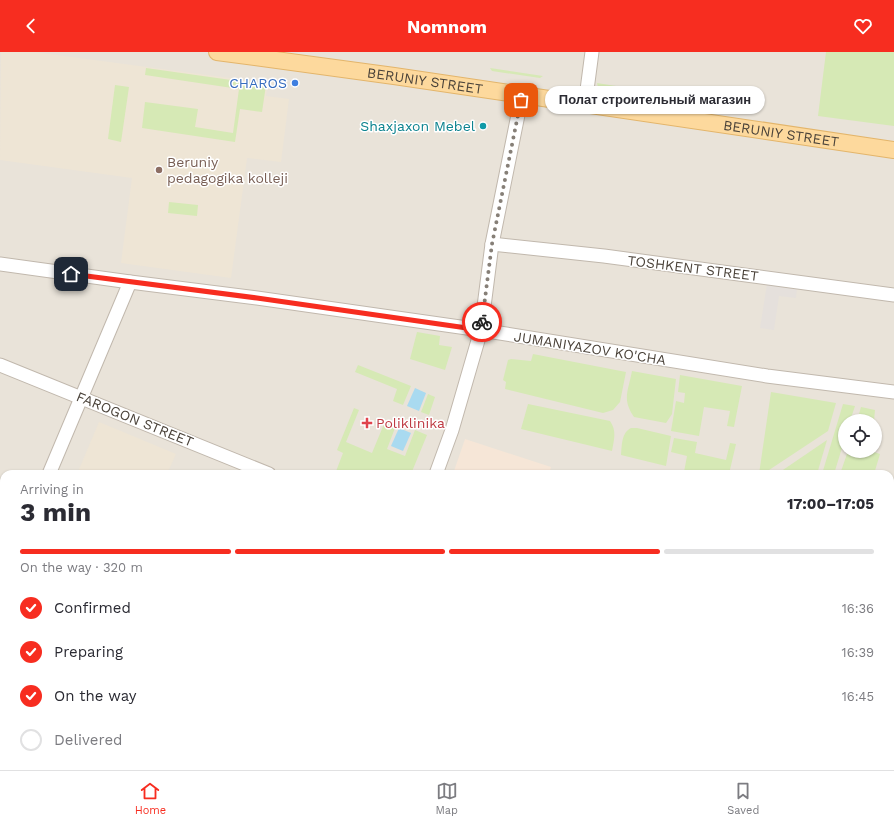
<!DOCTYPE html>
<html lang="en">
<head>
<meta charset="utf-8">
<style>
	body { margin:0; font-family:"Work Sans",sans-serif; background:#f7f7f7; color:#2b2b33; height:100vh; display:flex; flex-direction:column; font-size:15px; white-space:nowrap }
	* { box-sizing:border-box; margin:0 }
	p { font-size:13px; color:#7c7c81 }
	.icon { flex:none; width:22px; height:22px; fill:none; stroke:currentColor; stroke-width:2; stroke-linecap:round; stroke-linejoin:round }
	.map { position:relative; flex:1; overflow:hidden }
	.sheet { position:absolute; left:0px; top:418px; width:894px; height:300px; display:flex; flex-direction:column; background:#fff; border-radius:12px 12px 0 0; box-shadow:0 1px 3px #0004 }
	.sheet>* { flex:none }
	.tools { position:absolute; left:838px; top:362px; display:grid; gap:8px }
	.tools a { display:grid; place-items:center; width:44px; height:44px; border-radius:50%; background:#fff; box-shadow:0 1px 3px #0004; font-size:20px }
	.pin { position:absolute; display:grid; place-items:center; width:34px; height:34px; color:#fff; margin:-17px; border-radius:8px; box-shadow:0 2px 6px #0006 }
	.courier { position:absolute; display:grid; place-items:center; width:40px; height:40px; margin:-20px; border:3px solid #f72d20; border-radius:50%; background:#fff; color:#222; box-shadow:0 1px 5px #0007 }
	.bubble { position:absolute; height:28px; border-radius:14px; background:#fff; box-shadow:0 1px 3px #0004; font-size:13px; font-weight:700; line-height:28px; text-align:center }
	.head em { font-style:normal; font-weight:700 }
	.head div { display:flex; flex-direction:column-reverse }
	.head { display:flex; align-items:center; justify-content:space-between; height:68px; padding:0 20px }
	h1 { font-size:26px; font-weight:700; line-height:30px }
	.bar { display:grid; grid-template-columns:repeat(4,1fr); gap:6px 4px; align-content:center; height:48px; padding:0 20px }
	.bar i { height:5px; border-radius:3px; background:#e1e1e2 }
	.bar .selected { background:#f72d20 }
	.bar p { grid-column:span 4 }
	ol { padding:0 20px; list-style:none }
	li { display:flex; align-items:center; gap:12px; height:44px }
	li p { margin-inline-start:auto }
	li .icon { padding:4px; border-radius:50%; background:#f72d20; color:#fff; stroke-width:4 }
	li:last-child { color:#7c7c81 }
	li i { width:22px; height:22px; border:2px solid #e1e1e2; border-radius:50% }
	header { display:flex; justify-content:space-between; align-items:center; height:52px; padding:0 20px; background:#f72d20; color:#fff; font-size:18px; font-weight:700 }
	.tab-bar { display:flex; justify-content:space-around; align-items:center; height:56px; border-top:1px solid #e1e1e2; background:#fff; font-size:11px; color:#7c7c81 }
	.tab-bar a { display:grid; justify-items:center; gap:2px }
	.tab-bar .selected { color:#f72d20 }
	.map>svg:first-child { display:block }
	.residential { fill:#e9e3d9; fill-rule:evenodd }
	.commercial { fill:#f6e6d7 }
	.industrial { fill:#e5e0dc }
	.education { fill:#eee5d5 }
	.green { fill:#d6e9b5 }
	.water { fill:#a9daf0 }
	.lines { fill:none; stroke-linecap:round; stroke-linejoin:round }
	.minor-casing { stroke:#c1b8ad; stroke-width:15 }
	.major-casing { stroke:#e3b56b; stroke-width:18 }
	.minor { stroke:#fff; stroke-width:13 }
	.major { stroke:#fdd99d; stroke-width:16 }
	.done { stroke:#867f77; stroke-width:4; stroke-dasharray:0 7.2 }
	.route { stroke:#f72d20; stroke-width:5 }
	.shop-dot { fill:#3f7fe0; stroke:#fff; stroke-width:1.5 }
	.culture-dot { fill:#0f9aa8; stroke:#fff; stroke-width:1.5 }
	.education-dot { fill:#8d6e63; stroke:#fff; stroke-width:1.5 }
	.health-dot { fill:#e0444e; stroke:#fff; stroke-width:1.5 }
	.labels { text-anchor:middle; stroke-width:3; stroke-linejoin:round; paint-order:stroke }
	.street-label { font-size:14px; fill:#4a4239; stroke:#fff }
	.shop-label { font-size:14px; fill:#366cbe; stroke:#fff; text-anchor:end }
	.culture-label { font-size:14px; fill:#0d838f; stroke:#fff; text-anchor:end }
	.education-label { font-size:14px; fill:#785e54; stroke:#fff; text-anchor:start }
	.health-label { font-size:14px; fill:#be3a42; stroke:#fff; text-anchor:start }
</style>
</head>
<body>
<header><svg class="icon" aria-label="back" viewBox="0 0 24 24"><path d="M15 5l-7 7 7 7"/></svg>Nomnom<svg class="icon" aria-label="heart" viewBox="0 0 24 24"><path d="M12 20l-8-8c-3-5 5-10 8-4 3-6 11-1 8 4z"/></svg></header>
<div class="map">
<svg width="894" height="718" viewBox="0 0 894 718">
	<rect width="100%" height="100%" fill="#f5f1eb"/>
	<path class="residential" d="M0,0H894V718H0ZM845,369H875V399H845ZM4,422H890V714H4Z"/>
	<path class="commercial" d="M465,387L551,415L549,422H453Z"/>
	<path class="industrial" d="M767,232L797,237L796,246L779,244L774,278L760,276Z"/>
	<g class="education">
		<path d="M1,0H34L268,31L266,44L289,47L281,110L247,106L231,226L121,211L132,126L0,108Z"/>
		<path d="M99,370L176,402L167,422H77Z"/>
	</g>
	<g class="green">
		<path d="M826,0H894V74L818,64Z"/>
		<path d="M146,16L266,33L262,60L240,57L235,90L142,76L145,50L198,57L195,75L233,81L239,37L145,23Z"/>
		<path d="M490,16L543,24L540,26L492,19Z"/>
		<path d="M597,31L635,37L632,40L598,35Z"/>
		<path d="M115,33L129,35L121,90L108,87Z"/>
		<path d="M644,39L682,45L679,47L646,42Z"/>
		<path d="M687,45L725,51L722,54L688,48Z"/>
		<path d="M169,150L198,153L197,164L168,161Z"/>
		<path d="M417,280L440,284L439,293L452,295L445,318L410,307Z"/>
		<path d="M533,302L626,320L620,350L613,358L603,361L505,337L506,330L503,328L508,308L511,307L531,309Z"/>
		<path d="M358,313L411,334L403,353L393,349L397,337L355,320Z"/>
		<path d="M632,319L676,327L672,362L666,371L634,365C622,347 628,340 632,319Z"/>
		<path d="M680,323L742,334L734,375L727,374L730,359L704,355L699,384L671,379L676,349L684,351L685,341L678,340Z"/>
		<path d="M771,340L836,351L828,379L763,422H759Z"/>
		<path d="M428,342L435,345L429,363L421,360Z"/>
		<path d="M528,352L610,369C617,379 614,388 612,399L521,377Z"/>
		<path d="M843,352L855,354L850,369H845V386L834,422H822Z"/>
		<path d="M861,355L875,358L874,369H857Z"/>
		<path d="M354,356L359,358L346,390L372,401L384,372L395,376L387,397L405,404L415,378L427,383L411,422H335L343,401L337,398Z"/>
		<path d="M631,376H637L671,384L666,414L621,403C622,394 621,381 631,376Z"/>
		<path d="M674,386L697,390L695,401L726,408L730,391L736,392L729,422H696L684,420L687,404L671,400Z"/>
		<path d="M827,388L817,422H777Z"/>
		<path d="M848,399H871L880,402L874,422H840Z"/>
	</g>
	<g class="water">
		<path d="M415,336L426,341L419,359L407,354Z"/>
		<path d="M399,376L411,381L403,399L391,394Z"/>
	</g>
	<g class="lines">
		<defs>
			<g id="minor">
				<path d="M585,53L592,0"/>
				<path d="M492,192L604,204L894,243"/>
				<path d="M0,212L130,230L257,246L481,278L767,324L894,340"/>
				<path d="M0,313L269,422"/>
				<path d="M49,422L130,230"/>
				<path d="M436,422L452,378L481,278L492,192L522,43"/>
				<path d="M0,445L4,447"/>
				<path d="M890,458L894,441"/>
				<path d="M890,509L894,510"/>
				<path d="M320,718L321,714"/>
				<path d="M754,718L756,714"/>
			</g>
			<g id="major">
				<path id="s1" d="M217,0L394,24L894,98"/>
			</g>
		</defs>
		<use href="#minor" class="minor-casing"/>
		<use href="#major" class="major-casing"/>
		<use href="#minor" class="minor"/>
		<use href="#major" class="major"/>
	</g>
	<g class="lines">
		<path class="done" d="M482,270L492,192L521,48"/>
		<path class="route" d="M71,222L257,246L481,278L482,270"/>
	</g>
	<circle class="shop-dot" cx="295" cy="31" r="4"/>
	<circle class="culture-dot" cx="483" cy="74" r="4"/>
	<circle class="education-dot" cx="159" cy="118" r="4"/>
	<path class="health-dot" d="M365 365h4v4h4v4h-4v4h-4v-4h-4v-4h4z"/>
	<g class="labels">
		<g class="street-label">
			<text dy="5" stroke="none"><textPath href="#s1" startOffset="210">BERUNIY STREET</textPath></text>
			<text dy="5" stroke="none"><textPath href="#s1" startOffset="570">BERUNIY STREET</textPath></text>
			<text transform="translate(693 216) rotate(7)" y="5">TOSHKENT STREET</text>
			<text transform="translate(590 296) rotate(9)" y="5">JUMANIYAZOV KO'CHA</text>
			<text transform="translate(135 367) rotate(22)" y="5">FAROGON STREET</text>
		</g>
		<g class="shop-label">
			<text x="287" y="36">CHAROS</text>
		</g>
		<g class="culture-label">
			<text x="475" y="79">Shaxjaxon Mebel</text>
		</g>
		<g class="education-label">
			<text x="167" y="115">Beruniy<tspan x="167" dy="16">pedagogika kolleji</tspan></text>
		</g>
		<g class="health-label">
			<text x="376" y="376">Poliklinika</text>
		</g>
	</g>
</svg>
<div class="tools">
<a><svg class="icon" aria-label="locate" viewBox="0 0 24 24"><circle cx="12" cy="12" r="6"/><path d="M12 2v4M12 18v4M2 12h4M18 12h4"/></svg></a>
</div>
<div class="pin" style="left:521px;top:48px;background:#ea580c"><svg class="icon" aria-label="bag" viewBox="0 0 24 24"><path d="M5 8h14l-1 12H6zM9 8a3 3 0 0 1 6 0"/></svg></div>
<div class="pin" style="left:71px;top:222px;background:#1f2937"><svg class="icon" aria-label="home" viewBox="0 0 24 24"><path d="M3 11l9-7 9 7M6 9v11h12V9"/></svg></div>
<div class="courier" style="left:482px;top:270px"><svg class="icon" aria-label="bike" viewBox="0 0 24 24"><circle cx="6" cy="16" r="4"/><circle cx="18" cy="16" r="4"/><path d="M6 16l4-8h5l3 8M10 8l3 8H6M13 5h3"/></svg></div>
<div class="bubble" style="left:545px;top:34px;width:220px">Полат строительный магазин</div>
<section class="sheet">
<div class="head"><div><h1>3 min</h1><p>Arriving in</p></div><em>17:00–17:05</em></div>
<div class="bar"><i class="selected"></i><i class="selected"></i><i class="selected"></i><i></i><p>On the way · 320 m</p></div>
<ol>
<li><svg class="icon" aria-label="check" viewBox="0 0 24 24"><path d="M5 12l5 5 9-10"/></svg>Confirmed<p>16:36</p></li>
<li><svg class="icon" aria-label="check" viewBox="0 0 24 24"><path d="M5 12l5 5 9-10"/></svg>Preparing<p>16:39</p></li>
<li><svg class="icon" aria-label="check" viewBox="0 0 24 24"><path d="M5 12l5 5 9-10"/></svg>On the way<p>16:45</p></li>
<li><i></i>Delivered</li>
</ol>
</section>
</div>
<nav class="tab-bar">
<a class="selected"><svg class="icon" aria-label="home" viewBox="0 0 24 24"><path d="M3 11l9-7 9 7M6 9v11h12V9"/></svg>Home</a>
<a><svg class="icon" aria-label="map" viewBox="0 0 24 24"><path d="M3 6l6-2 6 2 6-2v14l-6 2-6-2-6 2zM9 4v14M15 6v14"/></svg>Map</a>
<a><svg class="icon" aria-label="saved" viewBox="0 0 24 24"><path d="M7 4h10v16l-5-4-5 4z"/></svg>Saved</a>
</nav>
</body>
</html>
